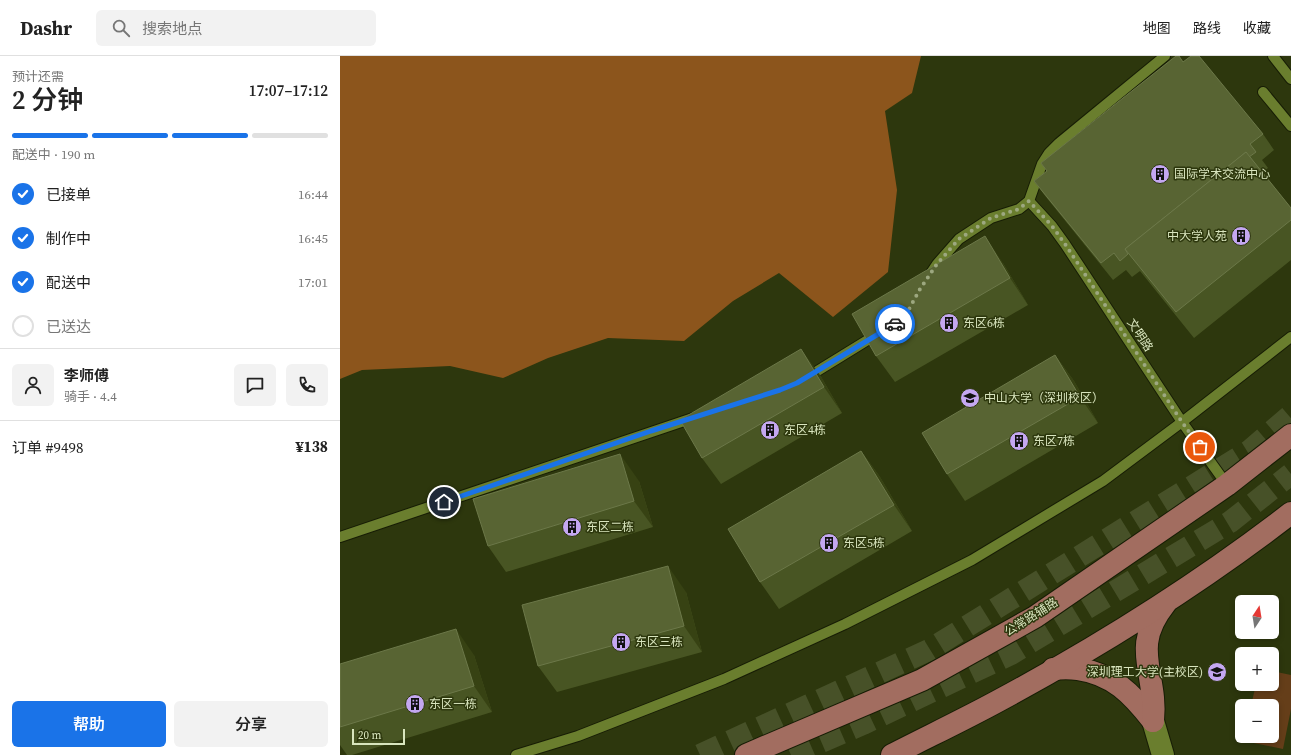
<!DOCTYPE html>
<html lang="zh">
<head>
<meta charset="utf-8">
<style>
	body { margin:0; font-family:"Source Serif 4","Noto Sans SC",serif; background:#f2f2f2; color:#222; height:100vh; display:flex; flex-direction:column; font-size:15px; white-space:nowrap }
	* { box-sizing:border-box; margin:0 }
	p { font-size:13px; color:#767676 }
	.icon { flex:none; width:22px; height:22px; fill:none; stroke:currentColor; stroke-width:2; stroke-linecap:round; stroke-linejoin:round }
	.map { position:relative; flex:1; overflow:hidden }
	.drawer { display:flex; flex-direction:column; background:#fff; width:340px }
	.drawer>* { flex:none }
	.needle { width:26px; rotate:12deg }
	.buttons { position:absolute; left:895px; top:539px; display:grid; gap:8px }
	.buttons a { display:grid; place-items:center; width:44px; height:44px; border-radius:6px; background:#fff; box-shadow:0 2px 6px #0003; font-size:20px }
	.scale { position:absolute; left:12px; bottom:10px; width:53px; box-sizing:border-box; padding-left:4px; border:2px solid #d9e5be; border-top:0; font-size:11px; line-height:14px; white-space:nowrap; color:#d9e5be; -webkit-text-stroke:3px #2d370d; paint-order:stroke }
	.pin { position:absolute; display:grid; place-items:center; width:34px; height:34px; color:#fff; margin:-17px; border:2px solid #fff; border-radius:50%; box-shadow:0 1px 4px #0007 }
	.courier { position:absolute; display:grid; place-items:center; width:40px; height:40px; margin:-20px; border:3px solid #1a73e8; border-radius:50%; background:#fff; color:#222; box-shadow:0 1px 5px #0007 }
	.head em { font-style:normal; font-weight:600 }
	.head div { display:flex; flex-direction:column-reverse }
	.head { display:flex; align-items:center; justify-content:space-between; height:68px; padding:0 12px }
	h1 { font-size:26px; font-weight:600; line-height:30px }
	.bar { display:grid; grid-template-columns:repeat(4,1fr); gap:6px 4px; align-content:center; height:48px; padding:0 12px }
	.bar i { height:5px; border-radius:3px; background:#e0e0e0 }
	.bar .current { background:#1a73e8 }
	.bar p { grid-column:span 4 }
	.line { display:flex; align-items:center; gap:10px; padding:0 12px; border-top:1px solid #e0e0e0 }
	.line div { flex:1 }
	.round { display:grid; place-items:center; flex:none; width:42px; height:42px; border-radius:6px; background:#f2f2f2 }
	ol { padding:0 12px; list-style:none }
	li { display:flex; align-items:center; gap:12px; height:44px }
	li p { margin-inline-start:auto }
	li .icon { padding:4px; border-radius:50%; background:#1a73e8; color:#fff; stroke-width:4 }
	li:last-child { color:#767676 }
	li i { width:22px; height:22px; border:2px solid #e0e0e0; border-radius:50% }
	.button { display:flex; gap:8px; margin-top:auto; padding:8px 12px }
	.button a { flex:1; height:46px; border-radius:6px; background:#1a73e8; color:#fff; font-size:16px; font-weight:600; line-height:46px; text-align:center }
	.button a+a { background:#f2f2f2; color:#222 }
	header { display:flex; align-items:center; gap:24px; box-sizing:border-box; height:56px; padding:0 20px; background:#fff; border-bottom:1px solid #e0e0e0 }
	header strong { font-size:19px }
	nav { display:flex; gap:22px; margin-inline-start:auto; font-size:14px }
	.search { width:280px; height:36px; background:#f2f2f2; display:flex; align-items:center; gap:10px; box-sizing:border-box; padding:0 14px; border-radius:6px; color:#767676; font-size:15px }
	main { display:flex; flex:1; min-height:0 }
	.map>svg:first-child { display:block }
	.green { fill:#653e19 }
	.forest { fill:#8c551c }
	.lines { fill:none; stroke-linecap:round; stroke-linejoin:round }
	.highway-tunnel { stroke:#475128; stroke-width:22; stroke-dasharray:22 11; stroke-linecap:butt }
	.lane-casing { stroke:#171d05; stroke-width:12 }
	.secondary-casing { stroke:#171d05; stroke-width:24 }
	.primary-casing { stroke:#171d05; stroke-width:24 }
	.lane { stroke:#6a7e2e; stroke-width:10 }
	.secondary { stroke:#6a7e2e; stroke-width:22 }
	.primary { stroke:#a26d60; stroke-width:22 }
	.wall { fill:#485523 }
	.shaded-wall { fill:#374213 }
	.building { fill:#586433; stroke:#6c7849 }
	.done { stroke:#9da880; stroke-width:4; stroke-dasharray:0 7.2 }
	.route { stroke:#1a73e8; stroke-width:5 }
	.labels { text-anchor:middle; stroke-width:3; stroke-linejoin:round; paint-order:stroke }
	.poi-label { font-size:12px; fill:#d9e5be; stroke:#2d370d; text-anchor:start }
	.street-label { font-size:12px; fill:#d9e5be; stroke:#2d370d }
</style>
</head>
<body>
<header>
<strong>Dashr</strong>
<div class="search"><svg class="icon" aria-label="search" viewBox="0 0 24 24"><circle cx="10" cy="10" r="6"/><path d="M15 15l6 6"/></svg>搜索地点</div>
<nav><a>地图</a><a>路线</a><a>收藏</a></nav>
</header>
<main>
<section class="drawer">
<div class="head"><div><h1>2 分钟</h1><p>预计还需</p></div><em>17:07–17:12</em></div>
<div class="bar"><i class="current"></i><i class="current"></i><i class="current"></i><i></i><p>配送中 · 190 m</p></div>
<ol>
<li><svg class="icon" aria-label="check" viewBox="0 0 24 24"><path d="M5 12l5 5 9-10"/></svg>已接单<p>16:44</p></li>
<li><svg class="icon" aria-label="check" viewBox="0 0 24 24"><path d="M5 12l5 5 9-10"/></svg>制作中<p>16:45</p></li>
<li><svg class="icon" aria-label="check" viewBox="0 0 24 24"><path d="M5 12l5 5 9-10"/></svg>配送中<p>17:01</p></li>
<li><i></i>已送达</li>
</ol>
<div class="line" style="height:72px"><a class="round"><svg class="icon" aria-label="person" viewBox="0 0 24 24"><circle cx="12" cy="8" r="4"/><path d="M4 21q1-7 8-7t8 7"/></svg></a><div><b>李师傅</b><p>骑手 · 4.4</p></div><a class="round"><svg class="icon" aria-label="chat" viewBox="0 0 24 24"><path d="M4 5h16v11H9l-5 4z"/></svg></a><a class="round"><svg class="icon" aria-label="phone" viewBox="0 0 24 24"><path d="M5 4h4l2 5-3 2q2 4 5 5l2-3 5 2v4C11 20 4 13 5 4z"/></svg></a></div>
<div class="line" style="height:52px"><div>订单 #9498</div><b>¥138</b></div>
<div class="button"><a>帮助</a><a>分享</a></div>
</section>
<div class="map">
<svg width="951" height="699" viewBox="0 0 951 699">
	<rect width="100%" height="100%" fill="#2d370d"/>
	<path class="green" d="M932,615L951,619V653L943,693L904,685L905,680H932V650H911L916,628H932Z"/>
	<path class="forest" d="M0,0H581L572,37L545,55L557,134L548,216L493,261L439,217L393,245L344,285L268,282L208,302L163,322L110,310L22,314L0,323Z"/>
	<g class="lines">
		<g class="highway-tunnel">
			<path d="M360,699L589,594L909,395L951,359"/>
			<path d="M451,699L523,668L671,598L890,466L951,418"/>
		</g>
		<defs>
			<g id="lane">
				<path d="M933,0L951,23"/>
				<path d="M923,36L951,70"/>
				<path d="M689,145L712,170L725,188L842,366L887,429"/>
				<path d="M589,220L597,208L619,183L651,162L679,153L689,145L702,108L709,97L719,87L825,0"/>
				<path d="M466,322L539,277"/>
				<path d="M0,481L353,362"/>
				<path d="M176,699L238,680L384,623L505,568L632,504L763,425L842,366L951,281"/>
			</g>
			<path id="secondary" d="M813,665L823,699"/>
			<g id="primary">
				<path d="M713,613C722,612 730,612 738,613C773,618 792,638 813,665"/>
				<path d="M813,665C818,617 789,593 825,548"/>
				<path d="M406,699L582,624L695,561L887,429L951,379"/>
				<path d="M552,699C587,681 623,664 658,645C760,590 859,528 951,457"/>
			</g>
		</defs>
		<use href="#lane" class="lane-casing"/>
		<use href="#secondary" class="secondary-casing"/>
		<use href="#primary" class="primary-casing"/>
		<use href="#lane" class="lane"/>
		<use href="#secondary" class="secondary"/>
		<use href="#primary" class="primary"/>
	</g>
	<g class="wall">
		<path d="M843,6L923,78L934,94L922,104L928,112L922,117L951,152V204L854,282L800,215L792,221L786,214L773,224L706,141L694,125L707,115L701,107Z"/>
		<path d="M663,207L688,249L555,326L536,300Z"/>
		<path d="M715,299L734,325L758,367L625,445L607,418Z"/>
		<path d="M480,319L502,357L381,428L362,402Z"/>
		<path d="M521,395L540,421L572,475L439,553L420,526Z"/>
		<path d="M299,425L313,471L166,516L148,490Z"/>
		<path d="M346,536L362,596L217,636L198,610Z"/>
		<path d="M134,599L152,656L12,699H7L0,689V608Z"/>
	</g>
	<g class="shaded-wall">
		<path d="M645,180L663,207L688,249L670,222Z"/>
		<path d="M461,293L480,319L502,357L484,331Z"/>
		<path d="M715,299L734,325L758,367L740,341Z"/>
		<path d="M521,395L540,421L572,475L554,449Z"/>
		<path d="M280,398L299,425L313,471L294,445Z"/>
		<path d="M328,510L346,536L362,596L344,570Z"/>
		<path d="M116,573L134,599L152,656L134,630Z"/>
	</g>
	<g class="building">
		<path d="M836,0H839L843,6L851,0H859L923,78L910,88L916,96L909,101L906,96L785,193L788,198L780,205L774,197L761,207L694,125L707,115L701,107Z"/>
		<path d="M906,96L951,152V164L836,256L785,193Z"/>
		<path d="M645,180L670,222L536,300L512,258Z"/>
		<path d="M461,293L484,331L362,402L340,364Z"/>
		<path d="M715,299L740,341L607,418L582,377Z"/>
		<path d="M521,395L554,449L420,526L388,473Z"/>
		<path d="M280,398L294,445L148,490L133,443Z"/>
		<path d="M328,510L344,570L198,610L182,549Z"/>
		<path d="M116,573L134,630L0,671V608Z"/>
	</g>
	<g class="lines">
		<path class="done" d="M555,268L560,265L568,255L580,233L597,208L619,183L651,162L679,153L689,145L712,170L725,188L842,366L860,391"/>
		<path class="route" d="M104,446L311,375L440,334L457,327L555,268"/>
	</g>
	<defs>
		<symbol id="building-disc" viewBox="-11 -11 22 22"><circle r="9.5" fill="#c4a7f1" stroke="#2d370d"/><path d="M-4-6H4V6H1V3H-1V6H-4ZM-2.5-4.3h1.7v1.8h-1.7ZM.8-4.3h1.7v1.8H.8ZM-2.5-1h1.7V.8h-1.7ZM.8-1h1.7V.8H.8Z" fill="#111"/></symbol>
		<symbol id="university-disc" viewBox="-11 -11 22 22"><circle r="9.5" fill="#c4a7f1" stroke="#2d370d"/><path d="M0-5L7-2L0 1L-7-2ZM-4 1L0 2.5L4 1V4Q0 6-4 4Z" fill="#111"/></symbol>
	</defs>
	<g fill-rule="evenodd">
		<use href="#building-disc" x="809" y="107" width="22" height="22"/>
		<use href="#building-disc" x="890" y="169" width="22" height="22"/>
		<use href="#building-disc" x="598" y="256" width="22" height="22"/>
		<use href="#university-disc" x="619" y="331" width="22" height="22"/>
		<use href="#building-disc" x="419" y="363" width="22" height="22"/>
		<use href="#building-disc" x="668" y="374" width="22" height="22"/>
		<use href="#building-disc" x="221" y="460" width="22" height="22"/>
		<use href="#building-disc" x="478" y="476" width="22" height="22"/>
		<use href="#building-disc" x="270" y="575" width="22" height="22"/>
		<use href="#university-disc" x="866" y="605" width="22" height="22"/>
		<use href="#building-disc" x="64" y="637" width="22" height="22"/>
	</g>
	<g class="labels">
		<g class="poi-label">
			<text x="834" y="122">国际学术交流中心</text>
			<text x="887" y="184" text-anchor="end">中大学人苑</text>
			<text x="623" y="271">东区6栋</text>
			<text x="644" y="346">中山大学（深圳校区）</text>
			<text x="444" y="378">东区4栋</text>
			<text x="693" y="389">东区7栋</text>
			<text x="246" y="475">东区二栋</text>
			<text x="503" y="491">东区5栋</text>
			<text x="295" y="590">东区三栋</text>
			<text x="863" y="620" text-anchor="end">深圳理工大学(主校区)</text>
			<text x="89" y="652">东区一栋</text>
		</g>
		<g class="street-label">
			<text transform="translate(800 279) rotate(57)" y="4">文明路</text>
			<text transform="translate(691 561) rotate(-32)" y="4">公常路辅路</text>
		</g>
	</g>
</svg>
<div class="buttons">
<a><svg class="needle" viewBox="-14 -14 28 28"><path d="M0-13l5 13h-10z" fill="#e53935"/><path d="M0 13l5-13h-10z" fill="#767676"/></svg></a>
<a>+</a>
<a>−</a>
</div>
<div class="scale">20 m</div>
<div class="pin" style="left:860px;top:391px;background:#ea580c"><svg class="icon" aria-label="bag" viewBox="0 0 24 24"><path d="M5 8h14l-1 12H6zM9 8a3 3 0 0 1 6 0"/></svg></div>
<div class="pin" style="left:104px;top:446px;background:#1f2937"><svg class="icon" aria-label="home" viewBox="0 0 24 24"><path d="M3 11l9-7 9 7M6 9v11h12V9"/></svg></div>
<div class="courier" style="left:555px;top:268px"><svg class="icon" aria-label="car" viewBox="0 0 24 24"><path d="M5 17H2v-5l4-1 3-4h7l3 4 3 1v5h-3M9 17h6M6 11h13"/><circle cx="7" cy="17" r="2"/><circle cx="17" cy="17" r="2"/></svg></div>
</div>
</main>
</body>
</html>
